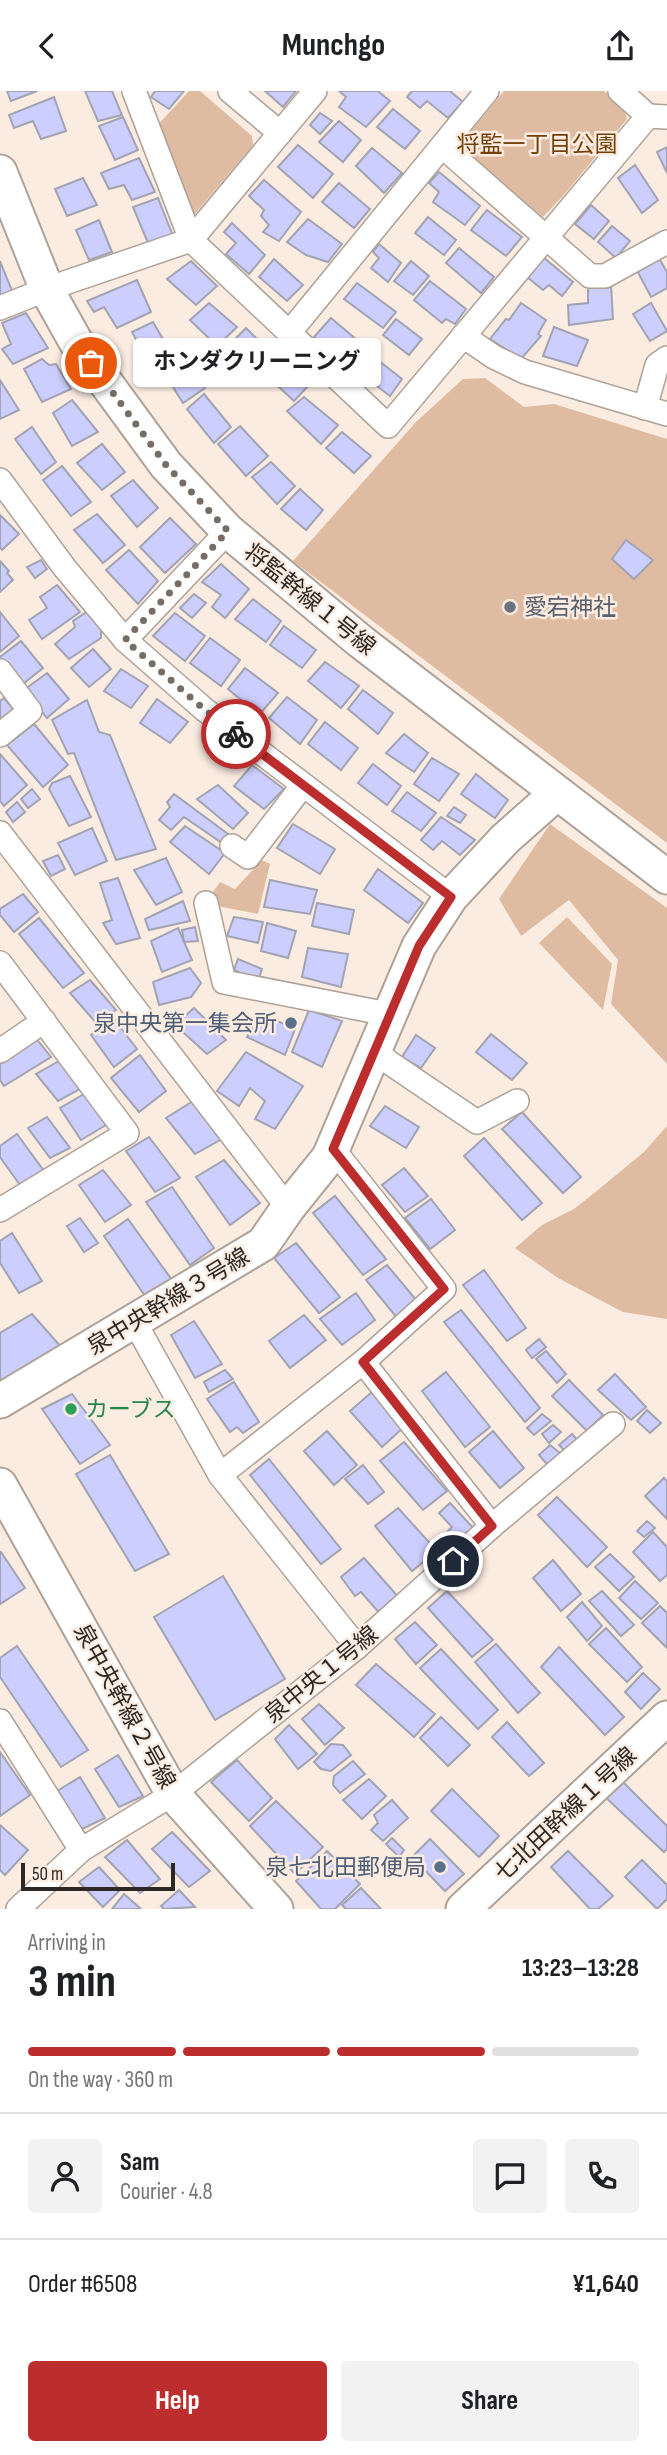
<!DOCTYPE html>
<html lang="en">
<head>
<meta charset="utf-8">
<style>
	body { margin:0; font-family:"Sofia Sans Condensed","Noto Sans JP",sans-serif; background:#f2f2f2; color:#202124; height:100vh; display:flex; flex-direction:column; font-size:26px; white-space:nowrap }
	* { box-sizing:border-box; margin:0 }
	p { font-size:23px; color:#757577 }
	.icon { flex:none; width:38px; height:38px; fill:none; stroke:currentColor; stroke-width:2; stroke-linecap:round; stroke-linejoin:round }
	.map { position:relative; height:1818px; overflow:hidden }
	.side { display:flex; flex-direction:column; background:#fff; flex:1 }
	.side>* { flex:none }
	.scale { position:absolute; left:21px; bottom:18px; width:154px; box-sizing:border-box; padding-left:7px; border:4px solid #2d2824; border-top:0; font-size:19px; line-height:24px; white-space:nowrap; color:#2d2824; -webkit-text-stroke:5px #fbece2; paint-order:stroke }
	.pin { position:absolute; display:grid; place-items:center; width:60px; height:60px; color:#fff; margin:-30px; border:4px solid #fff; border-radius:50%; box-shadow:0 2px 7px #0007 }
	.courier { position:absolute; display:grid; place-items:center; width:70px; height:70px; margin:-35px; border:5px solid #bc2d2d; border-radius:50%; background:#fff; color:#222; box-shadow:0 2px 9px #0007 }
	.bubble { position:absolute; height:49px; border-radius:7px; background:#fff; box-shadow:0 2px 5px #0004; font-size:23px; font-weight:700; line-height:49px; text-align:center }
	.summary em { font-style:normal; font-weight:700 }
	.summary div { display:flex; flex-direction:column-reverse }
	.summary { display:flex; align-items:center; justify-content:space-between; height:119px; padding:0 28px }
	h1 { font-size:46px; font-weight:700; line-height:52px }
	.bar { display:grid; grid-template-columns:repeat(4,1fr); gap:10px 7px; align-content:center; height:84px; padding:0 28px }
	.bar i { height:9px; border-radius:5px; background:#e0e0e0 }
	.bar .active { background:#bc2d2d }
	.bar p { grid-column:span 4 }
	.line { display:flex; align-items:center; gap:18px; padding:0 28px; border-top:2px solid #e0e0e0 }
	.line div { flex:1 }
	.round { display:grid; place-items:center; flex:none; width:74px; height:74px; border-radius:7px; background:#f2f2f2 }
	.button { display:flex; gap:14px; margin-top:auto; padding:14px 28px }
	.button a { flex:1; height:80px; border-radius:7px; background:#bc2d2d; color:#fff; font-size:28px; font-weight:700; line-height:80px; text-align:center }
	.button a+a { background:#f2f2f2; color:#202124 }
	header { display:flex; justify-content:space-between; align-items:center; height:91px; padding:0 28px; background:#fff; font-size:32px; font-weight:700 }
	.map>svg:first-child { display:block }
	.green { fill:#dfbca1 }
	.building { fill:#cccefe; stroke:#a2a3b2; stroke-width:2 }
	.lines { fill:none; stroke-linecap:round; stroke-linejoin:round }
	.street-casing { stroke:#aea197; stroke-width:26 }
	.secondary-casing { stroke:#aea197; stroke-width:37 }
	.street { stroke:#fff; stroke-width:23 }
	.secondary { stroke:#fff; stroke-width:33 }
	.done { stroke:#756d66; stroke-width:7; stroke-dasharray:0 12.6 }
	.route { stroke:#bc2d2d; stroke-width:9 }
	.worship-dot { fill:#6b7280; stroke:#fbece2; stroke-width:2.5 }
	.service-dot { fill:#5c6f8a; stroke:#fbece2; stroke-width:2.5 }
	.leisure-dot { fill:#2e9e5b; stroke:#fbece2; stroke-width:2.5 }
	.labels { text-anchor:middle; stroke-width:5; stroke-linejoin:round; paint-order:stroke }
	.park-label { font-size:23px; fill:#743f07; stroke:#fbece2 }
	.street-label { font-size:23px; fill:#2d2824; stroke:#fbece2 }
	.worship-label { font-size:23px; fill:#5b616d; stroke:#fbece2; text-anchor:start }
	.service-label { font-size:23px; fill:#4e5e75; stroke:#fbece2; text-anchor:end }
	.leisure-label { font-size:23px; fill:#27864d; stroke:#fbece2; text-anchor:start }
</style>
</head>
<body>
<header><svg class="icon" aria-label="back" viewBox="0 0 24 24"><path d="M15 5l-7 7 7 7"/></svg>Munchgo<svg class="icon" aria-label="share" viewBox="0 0 24 24"><path d="M12 15V3M7 8l5-5 5 5M5 13v7h14v-7"/></svg></header>
<div class="map">
<svg width="667" height="1818" viewBox="0 0 667 1818">
	<rect width="100%" height="100%" fill="#fbece2"/>
	<g class="green">
		<path d="M189,0H200L252,45L253,54L194,124L187,120L153,39Z"/>
		<path d="M504,0H604C614,8 625,15 627,28L563,105L543,126L463,60V50Z"/>
		<path d="M485,287L524,316L554,313L667,348V752L293,470L416,331L463,288Z"/>
		<path d="M550,733L667,817V973L611,913L618,869L569,809L521,845L499,808Z"/>
		<path d="M262,769L270,773L258,823L217,815L213,801L220,791L235,798Z"/>
		<path d="M567,826L612,873L603,919L539,852Z"/>
		<path d="M667,1035V1228L623,1221L558,1187L515,1157L542,1134L574,1118L598,1099L644,1061Z"/>
	</g>
	<g class="building">
		<path d="M7,0H37L11,10Z"/>
		<path d="M85,0H112L122,24L98,30Z"/>
		<path d="M155,0H184L169,18L151,6Z"/>
		<path d="M265,0H296L283,16Z"/>
		<path d="M339,0H378L390,10L366,36L339,16L346,6Z"/>
		<path d="M412,0H450L463,11L448,27L427,10L420,17L407,6Z"/>
		<path d="M54,6L66,40L41,48L33,30L14,37L9,24Z"/>
		<path d="M393,18L420,40L405,58L377,36Z"/>
		<path d="M320,22L332,30L320,43L310,34Z"/>
		<path d="M123,26L138,59L115,69L99,35Z"/>
		<path d="M339,30L361,49L343,71L319,51Z"/>
		<path d="M298,54L333,83L313,107L278,76Z"/>
		<path d="M667,56V82L657,61Z"/>
		<path d="M372,57L402,82L384,102L356,75Z"/>
		<path d="M139,67L155,101L132,109L124,94L109,98L101,82Z"/>
		<path d="M635,74L658,109L642,122L618,87Z"/>
		<path d="M439,81L480,115L465,134L433,111L439,101L429,92Z"/>
		<path d="M83,87L97,114L67,125L55,98Z"/>
		<path d="M264,89L301,121L279,150L263,141L269,134L261,125L264,119L249,105Z"/>
		<path d="M339,92L370,118L354,137L322,111Z"/>
		<path d="M158,107L173,145L148,152L133,116Z"/>
		<path d="M591,114L609,130L594,148L575,133Z"/>
		<path d="M487,119L522,146L506,165L471,139Z"/>
		<path d="M428,126L456,149L444,164L415,142Z"/>
		<path d="M308,128L342,153L328,171L306,164L287,151Z"/>
		<path d="M99,129L112,161L89,169L76,139Z"/>
		<path d="M232,132L265,164L249,183L226,163L236,152L224,141Z"/>
		<path d="M612,135L630,150L616,167L598,151Z"/>
		<path d="M379,153L401,172L388,191L371,177L379,167L373,161Z"/>
		<path d="M459,157L494,186L481,202L446,172Z"/>
		<path d="M656,162L667,181V197L651,206L634,174Z"/>
		<path d="M543,166L573,191L562,205L549,194L543,199L527,186Z"/>
		<path d="M274,168L303,194L287,210L259,186Z"/>
		<path d="M0,170L12,200L0,204Z"/>
		<path d="M191,170L217,195L196,214L167,188Z"/>
		<path d="M411,170L429,185L413,204L394,190Z"/>
		<path d="M137,189L151,221L117,237L104,216L94,221L87,210Z"/>
		<path d="M430,190L466,218L455,233L446,228L442,232L414,209Z"/>
		<path d="M357,192L396,221L383,237L344,208Z"/>
		<path d="M611,194L613,228L569,234L568,214L588,212V196Z"/>
		<path d="M209,212L237,236L217,255L190,229Z"/>
		<path d="M521,212L546,229L538,243L541,245L521,268L490,248L506,228L509,229Z"/>
		<path d="M651,212L667,240L650,250L633,223Z"/>
		<path d="M26,222L48,257L13,273L2,258L11,253L2,232Z"/>
		<path d="M331,227L364,255L348,276L314,246Z"/>
		<path d="M396,228L422,248L409,264L383,244Z"/>
		<path d="M153,231L173,265L150,275L132,241Z"/>
		<path d="M554,236L588,249L577,275L543,265Z"/>
		<path d="M246,237L271,262L252,282L243,277L234,285L217,267Z"/>
		<path d="M374,266L402,288L390,305L360,282Z"/>
		<path d="M42,268L49,274L56,273L71,298L42,311L24,278Z"/>
		<path d="M185,268L205,297L183,312L163,280Z"/>
		<path d="M279,268L309,294L294,310L266,284Z"/>
		<path d="M0,289L19,319L0,328Z"/>
		<path d="M204,303L231,336L214,352L187,318Z"/>
		<path d="M304,306L338,334L321,353L287,320Z"/>
		<path d="M72,309L98,341L72,355L53,322Z"/>
		<path d="M240,335L268,365L246,385L218,353Z"/>
		<path d="M32,336L56,371L41,383L15,348Z"/>
		<path d="M342,341L371,365L354,382L326,357Z"/>
		<path d="M102,353L125,381L102,399L77,372Z"/>
		<path d="M271,371L295,395L277,413L252,386Z"/>
		<path d="M62,375L91,411L71,425L43,389Z"/>
		<path d="M133,389L158,417L137,436L111,405Z"/>
		<path d="M300,398L323,419L306,439L281,418Z"/>
		<path d="M97,423L125,454L103,472L74,439Z"/>
		<path d="M0,424L19,443L2,459L0,456Z"/>
		<path d="M170,427L196,453L165,482L140,456Z"/>
		<path d="M626,449L653,469L634,488L612,468Z"/>
		<path d="M129,459L158,490L138,513L106,479Z"/>
		<path d="M41,469L47,478L35,487L27,476Z"/>
		<path d="M0,470L9,480L7,482L13,489L0,501Z"/>
		<path d="M221,473L249,498L225,527L212,516L221,504L202,491Z"/>
		<path d="M57,494L80,521L42,548L29,529L47,517L40,506Z"/>
		<path d="M194,503L206,512L192,527L180,517Z"/>
		<path d="M253,508L281,530L266,551L235,528Z"/>
		<path d="M88,520L101,530V547L69,568L55,553L75,536L73,530Z"/>
		<path d="M0,521L19,545L0,561Z"/>
		<path d="M175,522L205,545L185,570L153,545Z"/>
		<path d="M284,535L316,559L302,577L270,554Z"/>
		<path d="M210,547L240,569L221,595L190,572Z"/>
		<path d="M21,550L43,577L19,596L0,572V566Z"/>
		<path d="M93,558L111,578L89,596L71,577Z"/>
		<path d="M325,571L359,595L341,617L308,590Z"/>
		<path d="M245,577L278,602L259,624L228,598Z"/>
		<path d="M121,578L148,595L131,617L104,600Z"/>
		<path d="M47,582L69,608L47,627L24,599Z"/>
		<path d="M363,599L393,622L378,643L348,618Z"/>
		<path d="M287,606L317,629L300,653L269,627Z"/>
		<path d="M4,607L16,621L4,630L0,625V610Z"/>
		<path d="M157,608L188,631L170,652L140,632Z"/>
		<path d="M87,609L99,641L110,644L156,758L116,769L74,662L68,663L52,629Z"/>
		<path d="M325,631L358,657L341,679L308,653Z"/>
		<path d="M34,633L68,674L43,696L7,654Z"/>
		<path d="M404,643L428,662L414,681L386,662Z"/>
		<path d="M0,663L27,694L4,715L0,710Z"/>
		<path d="M432,667L459,683L439,710L414,693Z"/>
		<path d="M373,673L401,695L387,714L358,692Z"/>
		<path d="M252,674L284,698L264,718L234,695Z"/>
		<path d="M476,683L508,709L495,727L461,703Z"/>
		<path d="M70,685L91,726L69,735L49,698L52,692Z"/>
		<path d="M218,694L248,722L233,738L197,708Z"/>
		<path d="M32,698L40,708L28,717L21,708Z"/>
		<path d="M407,701L436,722L421,740L392,720Z"/>
		<path d="M174,703L228,743L222,752L184,726L171,739L159,729L170,716L167,711Z"/>
		<path d="M17,711L25,721L13,731L6,721Z"/>
		<path d="M454,716L466,724L460,732L447,725Z"/>
		<path d="M441,726L475,749L460,764L442,750L433,759L421,749Z"/>
		<path d="M293,733L335,758L320,783L277,757Z"/>
		<path d="M185,735L225,762L209,783L170,751Z"/>
		<path d="M92,737L107,770L75,784L58,752Z"/>
		<path d="M58,764L65,778L51,785L43,770Z"/>
		<path d="M166,767L182,801L156,814L134,779Z"/>
		<path d="M378,778L423,812L408,832L364,799Z"/>
		<path d="M118,787L140,847L116,853L103,832L112,829L100,792Z"/>
		<path d="M270,789L317,799L310,823L264,816Z"/>
		<path d="M23,803L38,821L14,841L0,824V818Z"/>
		<path d="M183,810L190,830L149,839L145,828Z"/>
		<path d="M317,812L354,819L349,843L312,835Z"/>
		<path d="M234,826L263,831L258,852L227,845Z"/>
		<path d="M39,827L84,882L63,897L19,843Z"/>
		<path d="M267,832L296,840L288,867L261,860Z"/>
		<path d="M195,836L198,850L184,851L182,839Z"/>
		<path d="M178,837L192,869L162,881L151,850Z"/>
		<path d="M308,857L348,863L341,896L302,886Z"/>
		<path d="M238,868L262,878L258,890L234,879Z"/>
		<path d="M190,877L201,892L191,906L159,914L153,891Z"/>
		<path d="M90,889L116,919L97,933L70,902Z"/>
		<path d="M194,917L226,949L207,963L175,934Z"/>
		<path d="M309,919L342,930L322,976L292,961Z"/>
		<path d="M260,922L295,938L285,964L247,946Z"/>
		<path d="M114,928L137,958L114,976L91,944Z"/>
		<path d="M491,943L527,972L512,989L476,961Z"/>
		<path d="M416,944L435,957L421,977L402,966Z"/>
		<path d="M35,946L51,966L4,995L0,989V969Z"/>
		<path d="M246,961L303,995L275,1038L255,1028L265,1010L250,997L239,1015L217,1000Z"/>
		<path d="M140,964L166,1000L139,1021L111,987Z"/>
		<path d="M59,970L80,998L58,1010L36,983Z"/>
		<path d="M84,1003L106,1034L81,1049L60,1017Z"/>
		<path d="M193,1010L222,1048L195,1063L166,1027Z"/>
		<path d="M385,1015L419,1036L406,1057L370,1035Z"/>
		<path d="M522,1021L581,1086L563,1102L502,1038Z"/>
		<path d="M47,1026L70,1057L50,1067L28,1037Z"/>
		<path d="M17,1043L44,1080L20,1094L0,1066V1055Z"/>
		<path d="M149,1046L180,1087L155,1101L126,1060Z"/>
		<path d="M484,1047L542,1112L522,1129L464,1065Z"/>
		<path d="M224,1069L260,1112L230,1134L196,1086Z"/>
		<path d="M404,1077L428,1105L405,1121L382,1094Z"/>
		<path d="M103,1079L131,1114L105,1131L79,1094Z"/>
		<path d="M172,1096L214,1157L190,1174L146,1111Z"/>
		<path d="M335,1105L386,1168L363,1184L313,1122Z"/>
		<path d="M431,1108L455,1139L430,1158L405,1127Z"/>
		<path d="M80,1127L98,1152L84,1161L67,1135Z"/>
		<path d="M128,1128L172,1189L145,1205L104,1145Z"/>
		<path d="M12,1142L42,1190L19,1202L0,1172V1150Z"/>
		<path d="M296,1152L340,1206L319,1222L274,1167Z"/>
		<path d="M387,1174L417,1210L398,1228L366,1189Z"/>
		<path d="M484,1179L526,1237L507,1250L463,1194Z"/>
		<path d="M356,1202L375,1229L342,1254L320,1228Z"/>
		<path d="M461,1219L540,1317L525,1331L444,1231Z"/>
		<path d="M32,1223L62,1257L0,1292V1242Z"/>
		<path d="M304,1224L326,1249L290,1277L269,1250Z"/>
		<path d="M194,1230L222,1273L195,1287L171,1244Z"/>
		<path d="M539,1248L546,1256L532,1267L526,1259Z"/>
		<path d="M546,1260L566,1283L557,1292L536,1268Z"/>
		<path d="M225,1279L233,1288L209,1301L204,1291Z"/>
		<path d="M446,1281L490,1336L465,1356L422,1300Z"/>
		<path d="M615,1283L646,1316L631,1329L598,1299Z"/>
		<path d="M569,1289L603,1324L587,1340L552,1305Z"/>
		<path d="M234,1291L259,1331L243,1342L237,1336L230,1341L207,1308Z"/>
		<path d="M372,1301L404,1336L382,1356L350,1320Z"/>
		<path d="M72,1303L110,1354L80,1373L42,1318Z"/>
		<path d="M647,1319L661,1332L650,1342L637,1330Z"/>
		<path d="M542,1323L551,1330L534,1344L527,1337Z"/>
		<path d="M553,1334L561,1341L549,1352L542,1343Z"/>
		<path d="M327,1340L357,1374L334,1394L304,1360Z"/>
		<path d="M493,1340L524,1377L500,1397L469,1361Z"/>
		<path d="M572,1343L581,1353L569,1364L559,1354Z"/>
		<path d="M404,1351L447,1400L423,1419L380,1370Z"/>
		<path d="M550,1354L565,1366L552,1379L539,1364Z"/>
		<path d="M110,1364L169,1463L135,1480L76,1383Z"/>
		<path d="M269,1368L341,1458L321,1473L250,1384Z"/>
		<path d="M363,1374L384,1401L368,1413L345,1388Z"/>
		<path d="M664,1387L667,1390V1428L645,1405Z"/>
		<path d="M557,1406L607,1456L587,1476L538,1424Z"/>
		<path d="M450,1412L476,1440L454,1460L442,1446L452,1436L439,1422Z"/>
		<path d="M398,1417L437,1460L412,1480L375,1435Z"/>
		<path d="M647,1430L655,1437L644,1446L637,1440Z"/>
		<path d="M653,1441L667,1456V1484L660,1490L633,1461Z"/>
		<path d="M1,1461L25,1497L0,1513V1462Z"/>
		<path d="M610,1463L634,1486L619,1500L595,1476Z"/>
		<path d="M364,1467L400,1508L382,1525L361,1501L355,1505L341,1486Z"/>
		<path d="M553,1469L581,1503L561,1520L533,1487Z"/>
		<path d="M223,1485L285,1588L215,1629L154,1526Z"/>
		<path d="M635,1490L658,1512L641,1528L619,1507Z"/>
		<path d="M447,1500L493,1549L472,1566L428,1517Z"/>
		<path d="M602,1500L634,1534L621,1545L589,1510Z"/>
		<path d="M582,1511L602,1535L587,1550L567,1526Z"/>
		<path d="M660,1515L667,1522V1557L642,1532Z"/>
		<path d="M415,1531L437,1554L416,1573L395,1548Z"/>
		<path d="M606,1537L642,1576L627,1591L589,1553Z"/>
		<path d="M496,1553L540,1602L518,1622L475,1571Z"/>
		<path d="M17,1555L88,1659L61,1676L0,1586V1567Z"/>
		<path d="M559,1556L624,1626L605,1644L541,1576Z"/>
		<path d="M441,1558L498,1619L478,1638L420,1577Z"/>
		<path d="M376,1573L435,1623L414,1646L356,1594Z"/>
		<path d="M643,1582L660,1598L641,1618L625,1601Z"/>
		<path d="M319,1613L344,1637L325,1654L302,1628Z"/>
		<path d="M441,1626L470,1654L448,1675L420,1647Z"/>
		<path d="M507,1631L544,1672L529,1685L492,1646Z"/>
		<path d="M289,1634L317,1663L298,1678L275,1648Z"/>
		<path d="M331,1653L343,1654L351,1664L331,1680L321,1678L314,1671Z"/>
		<path d="M0,1661L30,1704L0,1725Z"/>
		<path d="M118,1664L143,1705L119,1716L95,1678Z"/>
		<path d="M237,1669L272,1707L249,1730L211,1691Z"/>
		<path d="M353,1670L365,1683L340,1702L333,1694L334,1685Z"/>
		<path d="M80,1686L105,1727L80,1739L57,1700Z"/>
		<path d="M369,1688L386,1705L362,1728L343,1709Z"/>
		<path d="M620,1688L667,1735V1758L664,1761L603,1704Z"/>
		<path d="M452,1698L499,1745L479,1766L431,1720Z"/>
		<path d="M392,1709L408,1727L383,1750L371,1739L378,1732L374,1724Z"/>
		<path d="M276,1710L323,1756L295,1783L250,1735Z"/>
		<path d="M0,1734L28,1759L5,1784L0,1779Z"/>
		<path d="M172,1741L210,1780L189,1796L152,1758Z"/>
		<path d="M392,1747L404,1759L399,1766L386,1753Z"/>
		<path d="M430,1748L464,1783L445,1800L412,1766Z"/>
		<path d="M127,1749L160,1788L140,1802L105,1766Z"/>
		<path d="M327,1760L360,1793L335,1818H321L296,1790Z"/>
		<path d="M568,1760L613,1805L598,1818H590L551,1776Z"/>
		<path d="M642,1769L667,1794V1808L657,1818L625,1786Z"/>
		<path d="M99,1776L120,1799L103,1816L79,1791Z"/>
		<path d="M361,1797L381,1818H346L342,1814Z"/>
		<path d="M179,1799L195,1816L164,1818L161,1815Z"/>
		<path d="M124,1803L141,1818H112Z"/>
	</g>
	<g class="lines">
		<defs>
			<g id="street">
				<path d="M134,0L191,149L388,335L648,25L667,26"/>
				<path d="M230,0L280,42"/>
				<path d="M620,0L648,25"/>
				<path d="M442,55L590,185H605L667,151"/>
				<path d="M0,217L47,198L191,149L315,0"/>
				<path d="M289,242L487,0"/>
				<path d="M463,245L494,266L525,281L667,323"/>
				<path d="M645,317L657,274L667,267"/>
				<path d="M0,389L64,476L125,549L205,619L451,806"/>
				<path d="M125,549L228,440"/>
				<path d="M0,580L30,620L0,644"/>
				<path d="M0,742L288,1117"/>
				<path d="M232,755L248,766L303,694"/>
				<path d="M206,812L224,891L388,923"/>
				<path d="M0,872L127,1042L0,1119"/>
				<path d="M375,959L387,970L477,1031L517,1010"/>
				<path d="M0,960L44,930"/>
				<path d="M134,1230L220,1384L363,1271L444,1198L333,1058"/>
				<path d="M363,1271L492,1435"/>
				<path d="M220,1384L357,1556"/>
				<path d="M0,1630L81,1759"/>
				<path d="M18,1818L81,1759L173,1703L357,1556L492,1435L613,1333"/>
			</g>
			<g id="secondary">
				<path d="M0,81L48,201L76,251L166,374L228,440L360,550L667,786"/>
				<path d="M0,1310L263,1153L288,1117L329,1066L419,855L451,806L505,748L557,702"/>
				<path d="M0,1394L173,1703L276,1818"/>
				<path d="M463,1818L667,1627"/>
			</g>
		</defs>
		<use href="#street" class="street-casing"/>
		<use href="#secondary" class="secondary-casing"/>
		<use href="#street" class="street"/>
		<use href="#secondary" class="secondary"/>
	</g>
	<g class="lines">
		<path class="done" d="M91,272L166,374L228,440L125,549L205,619L236,643"/>
		<path class="route" d="M236,643L451,806L419,855L333,1058L444,1198L363,1271L492,1435L453,1470"/>
	</g>
	<circle class="worship-dot" cx="510" cy="516" r="7"/>
	<g class="service-dot">
		<circle cx="291" cy="932" r="7"/>
		<circle cx="440" cy="1776" r="7"/>
	</g>
	<circle class="leisure-dot" cx="71" cy="1318" r="7"/>
	<g class="labels">
		<g class="park-label">
			<text x="537" y="61">将監一丁目公園</text>
		</g>
		<g class="street-label">
			<text transform="translate(310 508) rotate(39)" y="8">将監幹線１号線</text>
			<text transform="translate(168 1210) rotate(-31)" y="8">泉中央幹線３号線</text>
			<text transform="translate(321 1583) rotate(-39)" y="8">泉中央１号線</text>
			<text transform="translate(125 1615) rotate(61)" y="8">泉中央幹線２号線</text>
			<text transform="translate(565 1723) rotate(-43)" y="8">七北田幹線１号線</text>
		</g>
		<g class="worship-label">
			<text x="524" y="524">愛宕神社</text>
		</g>
		<g class="service-label">
			<text x="277" y="940">泉中央第一集会所</text>
			<text x="426" y="1784">泉七北田郵便局</text>
		</g>
		<g class="leisure-label">
			<text x="85" y="1326">カーブス</text>
		</g>
	</g>
</svg>
<div class="scale">50 m</div>
<div class="pin" style="left:91px;top:272px;background:#ea580c"><svg class="icon" aria-label="bag" viewBox="0 0 24 24"><path d="M5 8h14l-1 12H6zM9 8a3 3 0 0 1 6 0"/></svg></div>
<div class="pin" style="left:453px;top:1470px;background:#1f2937"><svg class="icon" aria-label="home" viewBox="0 0 24 24"><path d="M3 11l9-7 9 7M6 9v11h12V9"/></svg></div>
<div class="courier" style="left:236px;top:643px"><svg class="icon" aria-label="bike" viewBox="0 0 24 24"><circle cx="6" cy="16" r="4"/><circle cx="18" cy="16" r="4"/><path d="M6 16l4-8h5l3 8M10 8l3 8H6M13 5h3"/></svg></div>
<div class="bubble" style="left:133px;top:247px;width:248px">ホンダクリーニング</div>
</div>
<section class="side">
<div class="summary"><div><h1>3 min</h1><p>Arriving in</p></div><em>13:23–13:28</em></div>
<div class="bar"><i class="active"></i><i class="active"></i><i class="active"></i><i></i><p>On the way · 360 m</p></div>
<div class="line" style="height:126px"><a class="round"><svg class="icon" aria-label="person" viewBox="0 0 24 24"><circle cx="12" cy="8" r="4"/><path d="M4 21q1-7 8-7t8 7"/></svg></a><div><b>Sam</b><p>Courier · 4.8</p></div><a class="round"><svg class="icon" aria-label="chat" viewBox="0 0 24 24"><path d="M4 5h16v11H9l-5 4z"/></svg></a><a class="round"><svg class="icon" aria-label="phone" viewBox="0 0 24 24"><path d="M5 4h4l2 5-3 2q2 4 5 5l2-3 5 2v4C11 20 4 13 5 4z"/></svg></a></div>
<div class="line" style="height:91px"><div>Order #6508</div><b>¥1,640</b></div>
<div class="button"><a>Help</a><a>Share</a></div>
</section>
</body>
</html>
